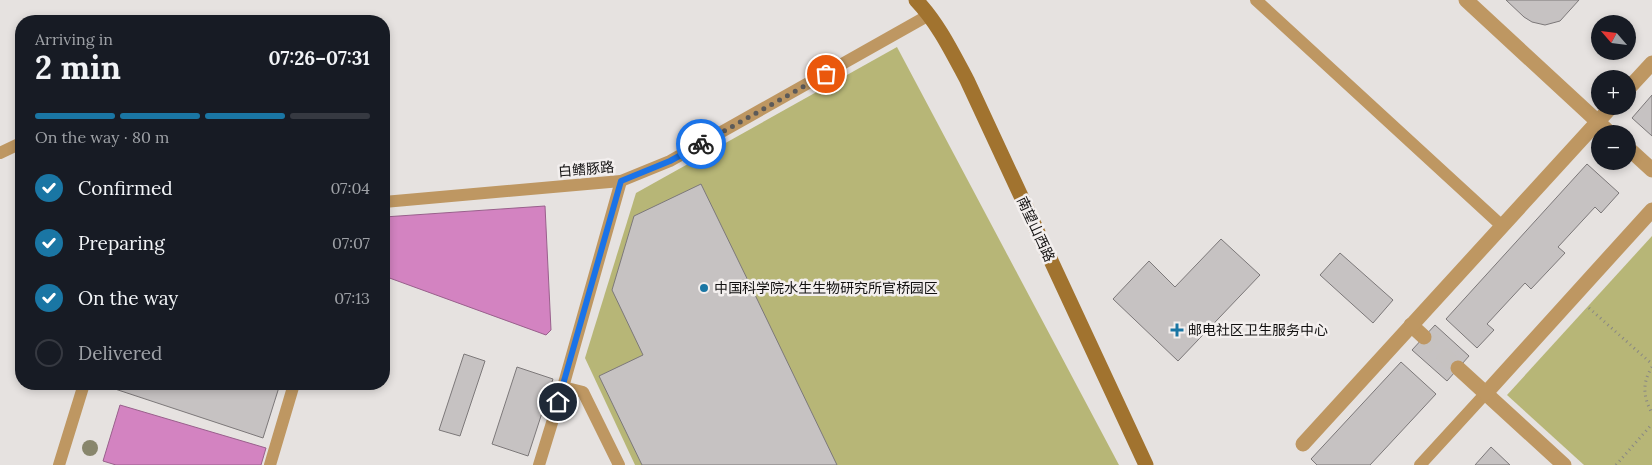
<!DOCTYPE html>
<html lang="en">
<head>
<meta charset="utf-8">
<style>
	body { margin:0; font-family:Lora,"Noto Sans SC",serif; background:#242831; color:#f1f3f6; height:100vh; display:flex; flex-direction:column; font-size:19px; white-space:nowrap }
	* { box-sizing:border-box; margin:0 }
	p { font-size:16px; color:#9ea1a6 }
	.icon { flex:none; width:28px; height:28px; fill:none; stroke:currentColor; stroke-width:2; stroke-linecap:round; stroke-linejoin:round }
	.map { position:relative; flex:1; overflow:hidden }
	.side { position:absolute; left:15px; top:15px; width:375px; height:375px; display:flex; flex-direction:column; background:#171b24; border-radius:20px; box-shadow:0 2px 8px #0003 }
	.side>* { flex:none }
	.needle { width:32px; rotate:298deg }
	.tools { position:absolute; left:1591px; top:15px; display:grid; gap:10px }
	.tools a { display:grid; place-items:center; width:45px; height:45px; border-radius:50%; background:#171b24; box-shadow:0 2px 8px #0003; font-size:25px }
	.pin { position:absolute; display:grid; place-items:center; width:42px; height:42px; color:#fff; margin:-21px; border:2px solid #fff; border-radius:50%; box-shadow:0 1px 5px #0007 }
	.courier { position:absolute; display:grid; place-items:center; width:50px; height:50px; margin:-25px; border:4px solid #1a73e8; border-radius:50%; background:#fff; color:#222; box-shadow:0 1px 6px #0007 }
	.head em { font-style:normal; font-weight:700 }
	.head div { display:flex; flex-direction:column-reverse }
	.head { display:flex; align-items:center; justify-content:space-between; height:85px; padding:0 20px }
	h1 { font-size:32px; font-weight:700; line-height:38px }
	.bar { display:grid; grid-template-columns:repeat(4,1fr); gap:8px 5px; align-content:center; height:60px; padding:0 20px }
	.bar i { height:6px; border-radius:4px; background:#363941 }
	.bar .selected { background:#1a76a4 }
	.bar p { grid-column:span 4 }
	ol { padding:0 20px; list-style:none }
	li { display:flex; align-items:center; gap:15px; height:55px }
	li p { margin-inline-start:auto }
	li .icon { padding:5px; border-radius:50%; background:#1a76a4; color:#fff; stroke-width:4 }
	li:last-child { color:#9ea1a6 }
	li i { width:28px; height:28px; border:2px solid #363941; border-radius:50% }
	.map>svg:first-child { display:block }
	.green { fill:#b7b677 }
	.water { fill:#d383c1; stroke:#99608c }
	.building { fill:#c6c2c2; stroke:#7c7879 }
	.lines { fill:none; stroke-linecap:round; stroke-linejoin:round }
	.street-tunnel { stroke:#c6c2c1; stroke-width:15; stroke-dasharray:15 8; stroke-linecap:butt }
	.path { stroke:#888684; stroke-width:3; stroke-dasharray:1 4; stroke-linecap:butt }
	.lane { stroke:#be9762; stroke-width:12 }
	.street { stroke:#be9762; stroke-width:15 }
	.secondary { stroke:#a1732f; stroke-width:15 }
	.tree { fill:#88866c }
	.done { stroke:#5c5a59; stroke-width:5; stroke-dasharray:0 9 }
	.route { stroke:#1a73e8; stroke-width:6 }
	.poi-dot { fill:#1a76a4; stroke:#f3efee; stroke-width:2 }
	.labels { text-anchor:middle; stroke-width:5; stroke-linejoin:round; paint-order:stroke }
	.street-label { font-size:14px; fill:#111010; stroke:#f3efee }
	.poi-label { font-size:14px; fill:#111010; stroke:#f3efee; text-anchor:start }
</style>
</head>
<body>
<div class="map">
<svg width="1652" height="465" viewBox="0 0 1652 465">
	<rect width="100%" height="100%" fill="#e6e2e0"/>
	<g class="green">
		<path d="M897,47L1119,465H635L585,358L636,193Z"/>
		<path d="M1652,236V465H1584L1507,395Z"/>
	</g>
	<g class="water">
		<path d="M545,206L551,330L546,335L384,276V217Z"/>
		<path d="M120,405L266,448L261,465H116L103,461Z"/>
	</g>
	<g class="building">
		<path d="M1506,0H1579L1560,21L1545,25L1532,22L1524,17Z"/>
		<path d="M1652,95V136L1632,118Z"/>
		<path d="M1587,164L1619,193L1601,213L1595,207L1558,247L1565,253L1531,289L1525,283L1487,324L1494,330L1477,348L1446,319Z"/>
		<path d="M701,184L757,299L837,465H642L599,376L643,355L612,290L634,216Z"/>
		<path d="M1221,239L1260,275L1178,361L1113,299L1149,261L1175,287Z"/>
		<path d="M1340,253L1393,300L1373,323L1320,275Z"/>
		<path d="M1435,325L1469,356L1447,381L1412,350Z"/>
		<path d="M464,354L485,361L460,436L439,430Z"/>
		<path d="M1401,362L1436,394L1370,465H1317L1311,459Z"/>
		<path d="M517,367L553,379L528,456L492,444Z"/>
		<path d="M114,384H280L263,438L112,388Z"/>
		<path d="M1491,447L1510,465H1475Z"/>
	</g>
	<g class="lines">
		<path class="street-tunnel" d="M1424,337L1458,368"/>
		<g class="path">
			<path d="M1589,308L1652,364"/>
			<path d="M1652,367C1642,383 1643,397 1652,413"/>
			<path d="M1616,465L1652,424"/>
		</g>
		<g class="lane">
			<path d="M1256,0L1502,226"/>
			<path d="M0,153L21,143"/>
			<path d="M384,202L621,181L670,161L929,15"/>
			<path d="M563,387L583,392L619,465"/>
			<path d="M59,465L84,384"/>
			<path d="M270,465L294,384"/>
			<path d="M539,465L563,387L621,181"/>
			<path d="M1420,465L1486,393"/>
		</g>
		<g class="street">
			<path d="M1466,0L1611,134"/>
			<path d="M1628,89L1652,63"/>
			<path d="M1628,148L1652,170"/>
			<path d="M1411,325L1424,337"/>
			<path d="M1458,368L1564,465"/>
			<path d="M1486,393L1652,210"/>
			<path d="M1303,444L1612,106"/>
		</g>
		<path class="secondary" d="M916,0C938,23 952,52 967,80L1146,465"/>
	</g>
	<circle class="tree" cx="90" cy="448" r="8"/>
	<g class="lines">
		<path class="done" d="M701,144L826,74"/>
		<path class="route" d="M558,402L621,181L670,161L701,144"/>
	</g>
	<g class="poi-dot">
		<circle cx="704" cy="288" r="5"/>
		<path d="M1174.5 322.5h5v5h5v5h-5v5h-5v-5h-5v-5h5z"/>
	</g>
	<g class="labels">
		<g class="street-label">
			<text transform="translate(586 169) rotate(-5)" y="5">白鳍豚路</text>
			<text transform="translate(1036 229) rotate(65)" y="5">南望山西路</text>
		</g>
		<g class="poi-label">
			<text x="714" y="293">中国科学院水生生物研究所官桥园区</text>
			<text x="1188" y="335">邮电社区卫生服务中心</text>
		</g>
	</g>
</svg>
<div class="tools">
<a><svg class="needle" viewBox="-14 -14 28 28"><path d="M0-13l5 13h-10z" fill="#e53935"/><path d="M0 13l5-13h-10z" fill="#9ea1a6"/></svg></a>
<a>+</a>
<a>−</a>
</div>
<div class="pin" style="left:826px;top:74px;background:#ea580c"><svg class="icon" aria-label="bag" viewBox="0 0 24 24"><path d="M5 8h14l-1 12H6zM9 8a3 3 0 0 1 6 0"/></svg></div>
<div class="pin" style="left:558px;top:402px;background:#1f2937"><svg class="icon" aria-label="home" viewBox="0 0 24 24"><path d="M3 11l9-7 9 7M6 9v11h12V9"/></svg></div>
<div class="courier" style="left:701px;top:144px"><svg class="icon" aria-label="bike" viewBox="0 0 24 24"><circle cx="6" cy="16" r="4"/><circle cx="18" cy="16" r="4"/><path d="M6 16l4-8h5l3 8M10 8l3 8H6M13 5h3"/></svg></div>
<section class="side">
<div class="head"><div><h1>2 min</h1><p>Arriving in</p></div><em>07:26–07:31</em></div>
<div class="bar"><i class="selected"></i><i class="selected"></i><i class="selected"></i><i></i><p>On the way · 80 m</p></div>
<ol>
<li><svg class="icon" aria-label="check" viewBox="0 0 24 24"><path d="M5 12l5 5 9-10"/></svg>Confirmed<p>07:04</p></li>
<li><svg class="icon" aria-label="check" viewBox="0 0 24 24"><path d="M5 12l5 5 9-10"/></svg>Preparing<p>07:07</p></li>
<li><svg class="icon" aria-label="check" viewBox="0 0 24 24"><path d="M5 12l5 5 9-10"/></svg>On the way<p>07:13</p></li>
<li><i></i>Delivered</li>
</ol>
</section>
</div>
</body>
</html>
